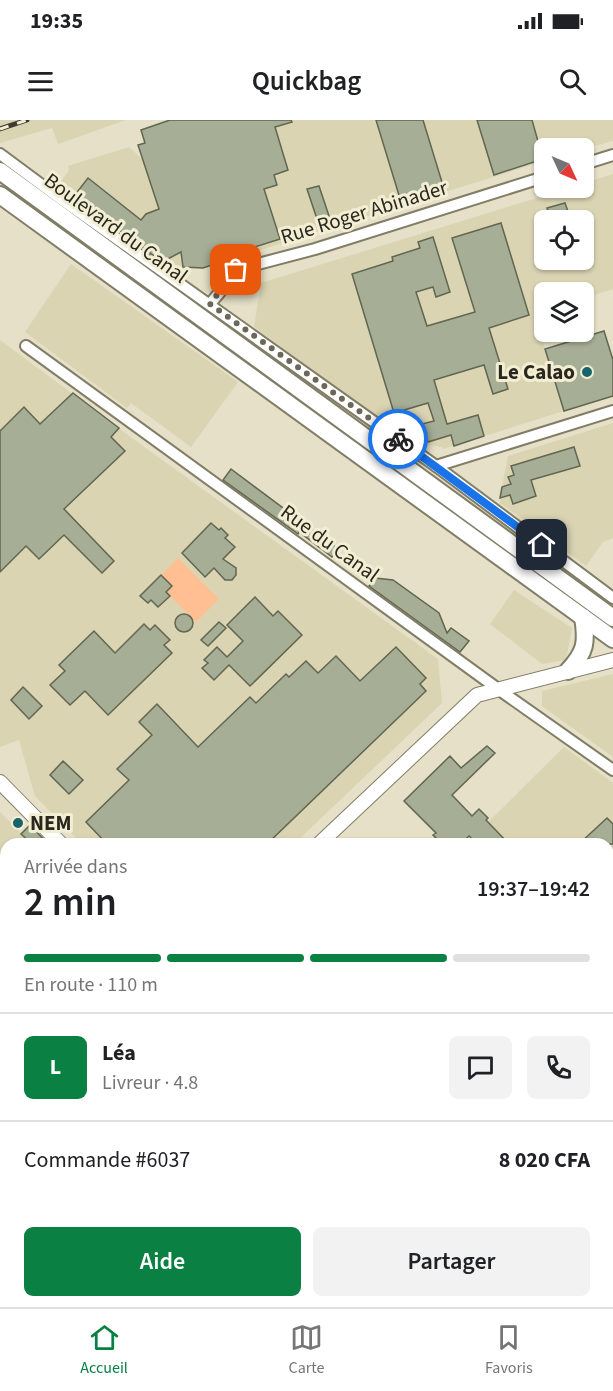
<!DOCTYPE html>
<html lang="fr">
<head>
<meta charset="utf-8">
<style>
	body { margin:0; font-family:"Source Sans 3",sans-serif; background:#f2f2f2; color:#202124; height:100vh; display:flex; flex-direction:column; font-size:22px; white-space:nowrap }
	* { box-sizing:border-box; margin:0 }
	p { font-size:20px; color:#757577 }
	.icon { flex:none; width:33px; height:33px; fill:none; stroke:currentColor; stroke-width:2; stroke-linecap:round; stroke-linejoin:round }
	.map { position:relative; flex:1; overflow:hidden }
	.sheet { position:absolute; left:0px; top:718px; width:614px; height:470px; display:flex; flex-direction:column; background:#fff; border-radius:18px 18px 0 0; box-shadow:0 2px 4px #0004 }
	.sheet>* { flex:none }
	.needle { width:39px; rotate:134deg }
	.tools { position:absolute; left:534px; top:18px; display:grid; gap:12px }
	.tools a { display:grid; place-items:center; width:60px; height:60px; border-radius:9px; background:#fff; box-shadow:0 2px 4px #0004; font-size:30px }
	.pin { position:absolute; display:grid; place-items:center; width:51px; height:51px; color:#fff; margin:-26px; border-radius:12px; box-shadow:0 3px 9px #0006 }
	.courier { position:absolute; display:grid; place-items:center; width:60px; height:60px; margin:-30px; border:4px solid #1a73e8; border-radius:50%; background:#fff; color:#222; box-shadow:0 2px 8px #0007 }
	.summary em { font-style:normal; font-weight:600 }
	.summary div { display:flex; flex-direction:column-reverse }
	.summary { display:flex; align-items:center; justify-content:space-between; height:102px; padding:0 24px }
	h1 { font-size:39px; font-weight:600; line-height:45px }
	.bar { display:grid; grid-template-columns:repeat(4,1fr); gap:9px 6px; align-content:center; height:72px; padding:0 24px }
	.bar i { height:8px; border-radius:4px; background:#e0e0e0 }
	.bar .selected { background:#0b8043 }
	.bar p { grid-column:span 4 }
	.line { display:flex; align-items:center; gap:15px; padding:0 24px; border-top:2px solid #e0e0e0 }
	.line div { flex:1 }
	.round { display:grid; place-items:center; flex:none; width:63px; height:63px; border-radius:9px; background:#f2f2f2 }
	.primary-button { display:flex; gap:12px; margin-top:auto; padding:12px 24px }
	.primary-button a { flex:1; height:69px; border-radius:9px; background:#0b8043; color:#fff; font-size:24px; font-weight:600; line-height:69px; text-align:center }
	.primary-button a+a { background:#f2f2f2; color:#202124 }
	.status { display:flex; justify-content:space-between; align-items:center; height:42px; padding:0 30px; background:#fff; direction:ltr }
	.status svg { height:16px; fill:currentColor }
	header { display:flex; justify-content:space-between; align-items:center; height:78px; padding:0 24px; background:#fff; font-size:27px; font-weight:600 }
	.tab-bar { display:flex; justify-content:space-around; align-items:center; height:84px; border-top:2px solid #e0e0e0; background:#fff; font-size:16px; color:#757577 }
	.tab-bar a { display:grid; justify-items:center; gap:3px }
	.tab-bar .selected { color:#0b8043 }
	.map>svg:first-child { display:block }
	.built { fill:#dad4b3; fill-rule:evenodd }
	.green { fill:#ffbf92 }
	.building { fill:#a7ae96; stroke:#606650; stroke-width:1.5 }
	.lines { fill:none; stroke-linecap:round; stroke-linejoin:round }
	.minor-casing { stroke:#817d66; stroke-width:14 }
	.tertiary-casing { stroke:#817d66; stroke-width:16 }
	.secondary-casing { stroke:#817d66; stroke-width:20 }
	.minor { stroke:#fff; stroke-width:10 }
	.tertiary { stroke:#fff; stroke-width:14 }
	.secondary { stroke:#fff; stroke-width:16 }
	.rail-casing { stroke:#3e3c30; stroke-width:5 }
	.rail { stroke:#f2eed4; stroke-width:3; stroke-dasharray:9; stroke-linecap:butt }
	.done { stroke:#6b6859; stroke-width:6; stroke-dasharray:0 10.8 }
	.route { stroke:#1a73e8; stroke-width:8 }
	.poi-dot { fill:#17646c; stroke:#f2eed4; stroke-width:2 }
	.labels { text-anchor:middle; stroke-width:6; stroke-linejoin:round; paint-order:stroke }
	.street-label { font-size:21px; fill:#2a281e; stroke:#f2eed4 }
	.poi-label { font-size:21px; font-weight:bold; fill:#2a281e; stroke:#f2eed4; text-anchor:end }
</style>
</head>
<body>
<div class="status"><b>19:35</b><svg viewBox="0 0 49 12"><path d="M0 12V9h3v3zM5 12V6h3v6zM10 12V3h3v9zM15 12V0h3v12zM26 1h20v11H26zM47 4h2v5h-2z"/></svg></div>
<header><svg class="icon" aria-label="menu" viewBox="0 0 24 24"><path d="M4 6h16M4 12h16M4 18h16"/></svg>Quickbag<svg class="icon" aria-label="search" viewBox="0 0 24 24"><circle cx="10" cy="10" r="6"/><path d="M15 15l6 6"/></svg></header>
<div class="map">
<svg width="613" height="1187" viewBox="0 0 613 1187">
	<rect width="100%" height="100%" fill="#e5e0c7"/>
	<g class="built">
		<path d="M0,0H126L58,24L52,8L0,23Z"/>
		<path d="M188,0H613V21L584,29L544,28V41L203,148L172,146L161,142L58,66L69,50L68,46L129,27L225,116Z"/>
		<path d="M613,54V169L584,178V172H544V190L534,194L564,291L443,329L442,327L409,321L254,207L261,163L569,68H584V63ZM544,100H584V140H544Z"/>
		<path d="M71,144L238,262L191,327L131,283L127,288L25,212Z"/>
		<path d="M0,220L136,321L438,539L442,583L294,724H82L35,676L19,620L0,627Z"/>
		<path d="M613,303V418L603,422L586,446L500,383L502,367L508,336Z"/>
		<path d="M514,470L572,508L566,540L542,544L490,504Z"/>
		<path d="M613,554V637L542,586V571Z"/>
		<path d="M564,627L613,663V1187H532L528,1182H608V724H466Z"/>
		<path d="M0,692L21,713L30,705L48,724H6V1008L0,1014Z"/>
		<path d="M6,1064V1146L0,1140V1069Z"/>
		<path d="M41,1182H474L478,1187H46Z"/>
	</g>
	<path class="green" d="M178,438L219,479L196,502L166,472L172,466L161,455Z"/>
	<g class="building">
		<path d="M170,0H291L292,2L275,7L288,50L274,55L277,65L264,69L280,119L223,137L224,141L203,148L183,147L181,132L162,142L74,76L88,58L141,100L146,94L159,89L138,25L145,23L141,10Z"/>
		<path d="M376,0H423L445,72L402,85Z"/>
		<path d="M477,0H532L543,39L494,55Z"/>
		<path d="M319,66L331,102L319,105L307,69Z"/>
		<path d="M565,83L571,100H551L547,88Z"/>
		<path d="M501,103L529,195L489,208L508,269L493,274L484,245L434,260L447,304L478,295L484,316L454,326L451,315L428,322L422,304L434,301L428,283L394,293L352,154L393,141L392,137L420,128L418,122L433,117L450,172L436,177L433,167L416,172L427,206L475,192L452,118Z"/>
		<path d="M604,211L613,240V276L564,291L545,229Z"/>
		<path d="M73,273L119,308L111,317L125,331L64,389L114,441L102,453L64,415L39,439L26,426L0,452V311L24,287L40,304Z"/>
		<path d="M574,327L580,346L531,360L536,376L513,384L510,375L500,378L502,367L511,364L508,357L514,355L511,346Z"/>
		<path d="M231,349L338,429L332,437L299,412L298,414L223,360Z"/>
		<path d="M211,403L219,410L221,408L228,415L225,418L235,427L223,439L236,448V455L232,460H225L214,448L205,457L182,433Z"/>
		<path d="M161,455L172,466L166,472L170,476L158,487L151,480L148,483L140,476Z"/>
		<path d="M375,458L393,460L439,493L447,513L451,508L469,521L460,532L369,466Z"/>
		<path d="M255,477L273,496L278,491L302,515L250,566L229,545L214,560L202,548L208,543L204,540L217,527L227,537L243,521L227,505Z"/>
		<circle cx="184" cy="503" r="9"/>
		<path d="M219,502L226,508L208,526L201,520Z"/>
		<path d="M144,504L150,510L155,505L170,520L164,525L172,533L108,595L85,571L70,585L50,565L65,551L59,545L94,511L115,533Z"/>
		<path d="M396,527L426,558L420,564L426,571L267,724H107L86,702L129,660L117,649L152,615L139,602L157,584L198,627L250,577L256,583L286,554L289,557L306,541L318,553L336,536L360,561Z"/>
		<path d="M23,567L42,586L29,599L11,580Z"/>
		<path d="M487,626L495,633L452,675L472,696L479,689L488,698L486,700L509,724H478L469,716L461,724H442L433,715L436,713L404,681L450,636L461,648Z"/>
		<path d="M63,641L83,660L69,674L50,655Z"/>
		<path d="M607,698L613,704V724H579Z"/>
		<path d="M30,705L48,724H32L21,714Z"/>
	</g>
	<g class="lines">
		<defs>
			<g id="minor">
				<path d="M0,34L62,80L436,346L613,478"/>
				<path d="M584,44L613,35"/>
				<path d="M210,184L239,149L315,129L544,57"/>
				<path d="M26,226L498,569L613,650"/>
				<path d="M436,346L613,291"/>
			</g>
			<g id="tertiary">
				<path d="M0,662L61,724"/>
				<path d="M319,724L477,575L613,540"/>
				<path d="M0,1033L6,1027"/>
				<path d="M501,1182L505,1187"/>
			</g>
			<g id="secondary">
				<path d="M0,51L613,498"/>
				<path d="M0,75L613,519"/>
				<path d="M568,551C586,532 587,522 583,497"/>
			</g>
		</defs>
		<use href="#minor" class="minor-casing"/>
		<use href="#tertiary" class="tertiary-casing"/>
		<use href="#secondary" class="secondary-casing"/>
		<use href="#minor" class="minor"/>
		<use href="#tertiary" class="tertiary"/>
		<use href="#secondary" class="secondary"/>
		<defs>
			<path id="rail" d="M0,9L27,0"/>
		</defs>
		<use href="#rail" class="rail-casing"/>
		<use href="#rail" class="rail"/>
	</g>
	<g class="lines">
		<path class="done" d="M236,150L210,184L398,319"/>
		<path class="route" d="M398,319L542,425"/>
	</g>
	<g class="poi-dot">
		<circle cx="587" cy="252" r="6"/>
		<circle cx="18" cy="703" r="6"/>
	</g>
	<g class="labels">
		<g class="street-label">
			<text transform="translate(364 92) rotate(-17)" y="7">Rue Roger Abinader</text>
			<text transform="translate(116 108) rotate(36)" y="7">Boulevard du Canal</text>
			<text transform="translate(330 423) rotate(36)" y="7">Rue du Canal</text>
		</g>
		<g class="poi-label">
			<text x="575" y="259">Le Calao</text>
			<text x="30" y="710" text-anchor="start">NEM</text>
		</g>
	</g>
</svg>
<div class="tools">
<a><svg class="needle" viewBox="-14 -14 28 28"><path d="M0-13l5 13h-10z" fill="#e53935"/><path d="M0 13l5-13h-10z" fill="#757577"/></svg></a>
<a><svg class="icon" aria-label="locate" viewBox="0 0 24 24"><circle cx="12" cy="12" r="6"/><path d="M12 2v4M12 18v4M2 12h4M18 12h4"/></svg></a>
<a><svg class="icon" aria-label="layers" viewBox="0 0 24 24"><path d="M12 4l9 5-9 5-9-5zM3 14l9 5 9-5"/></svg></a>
</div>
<div class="pin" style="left:236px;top:150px;background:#ea580c"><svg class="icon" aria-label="bag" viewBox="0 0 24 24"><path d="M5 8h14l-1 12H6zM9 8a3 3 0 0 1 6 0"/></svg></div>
<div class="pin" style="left:542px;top:425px;background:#1f2937"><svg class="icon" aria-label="home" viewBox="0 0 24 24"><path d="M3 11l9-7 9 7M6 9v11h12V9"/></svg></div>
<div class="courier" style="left:398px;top:319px"><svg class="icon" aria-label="bike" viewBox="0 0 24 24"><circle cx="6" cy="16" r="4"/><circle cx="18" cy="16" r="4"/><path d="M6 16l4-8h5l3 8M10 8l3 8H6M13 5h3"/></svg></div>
<section class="sheet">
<div class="summary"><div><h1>2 min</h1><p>Arrivée dans</p></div><em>19:37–19:42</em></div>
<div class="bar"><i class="selected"></i><i class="selected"></i><i class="selected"></i><i></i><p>En route · 110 m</p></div>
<div class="line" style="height:108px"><b class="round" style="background:#0b8043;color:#fff">L</b><div><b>Léa</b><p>Livreur · 4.8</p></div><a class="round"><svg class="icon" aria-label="chat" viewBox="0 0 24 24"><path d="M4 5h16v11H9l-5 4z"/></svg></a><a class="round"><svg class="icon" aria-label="phone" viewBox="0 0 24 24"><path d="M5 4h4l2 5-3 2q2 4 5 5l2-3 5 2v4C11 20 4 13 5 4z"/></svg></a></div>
<div class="line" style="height:78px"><div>Commande #6037</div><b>8 020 CFA</b></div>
<div class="primary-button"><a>Aide</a><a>Partager</a></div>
</section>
</div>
<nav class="tab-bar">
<a class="selected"><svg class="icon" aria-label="home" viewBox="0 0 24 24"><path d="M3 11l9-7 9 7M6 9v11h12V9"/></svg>Accueil</a>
<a><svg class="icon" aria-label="map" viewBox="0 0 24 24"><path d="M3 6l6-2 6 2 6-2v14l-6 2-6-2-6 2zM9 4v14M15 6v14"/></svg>Carte</a>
<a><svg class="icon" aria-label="saved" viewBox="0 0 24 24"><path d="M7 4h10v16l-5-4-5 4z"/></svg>Favoris</a>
</nav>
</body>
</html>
